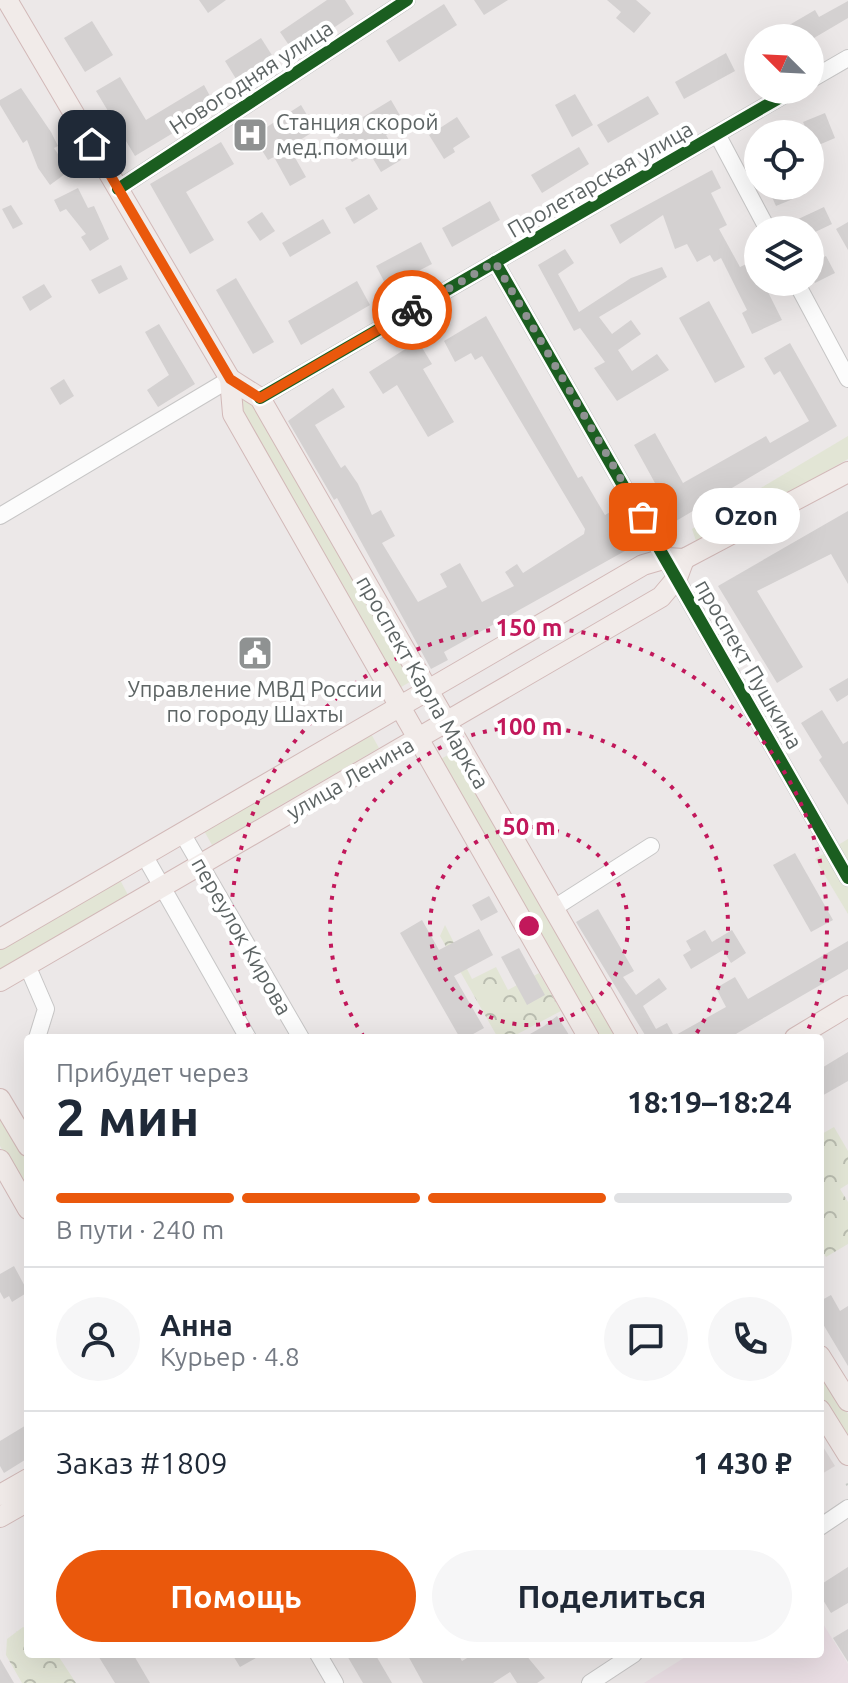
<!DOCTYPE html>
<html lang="ru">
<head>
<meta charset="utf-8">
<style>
	body { margin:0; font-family:Ubuntu,sans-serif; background:#f6f6f7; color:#1f2937; height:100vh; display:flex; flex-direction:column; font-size:30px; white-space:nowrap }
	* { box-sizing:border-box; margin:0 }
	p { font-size:26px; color:#747a83 }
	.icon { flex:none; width:44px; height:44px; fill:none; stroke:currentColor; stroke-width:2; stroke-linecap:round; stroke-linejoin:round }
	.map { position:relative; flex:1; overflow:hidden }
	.side { position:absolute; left:24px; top:1034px; width:800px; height:624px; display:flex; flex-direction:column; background:#fff; border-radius:8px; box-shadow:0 8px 32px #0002 }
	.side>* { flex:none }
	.needle { width:52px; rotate:294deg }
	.controls { position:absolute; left:744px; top:24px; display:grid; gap:16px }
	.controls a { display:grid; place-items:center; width:80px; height:80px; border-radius:50%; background:#fff; box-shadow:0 8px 32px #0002; font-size:40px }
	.pin { position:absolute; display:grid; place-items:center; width:68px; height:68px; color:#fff; margin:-34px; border-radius:16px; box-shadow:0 4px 12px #0006 }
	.courier { position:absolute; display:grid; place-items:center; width:80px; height:80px; margin:-40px; border:6px solid #ea580c; border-radius:50%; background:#fff; color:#222; box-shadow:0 2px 10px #0007 }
	.bubble { position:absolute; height:56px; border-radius:28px; background:#fff; box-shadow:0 8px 32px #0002; font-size:26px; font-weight:700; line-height:56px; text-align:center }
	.head em { font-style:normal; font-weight:700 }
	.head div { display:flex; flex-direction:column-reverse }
	.head { display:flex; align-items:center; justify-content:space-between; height:136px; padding:0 32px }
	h1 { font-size:52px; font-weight:700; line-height:60px }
	.bar { display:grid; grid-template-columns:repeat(4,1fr); gap:12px 8px; align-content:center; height:96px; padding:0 32px }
	.bar i { height:10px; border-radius:6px; background:#e0e1e3 }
	.bar .active { background:#ea580c }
	.bar p { grid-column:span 4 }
	.line { display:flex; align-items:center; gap:20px; padding:0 32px; border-top:2px solid #e0e1e3 }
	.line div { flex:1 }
	.round { display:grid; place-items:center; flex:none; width:84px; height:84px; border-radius:42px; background:#f6f6f7 }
	.primary-button { display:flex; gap:16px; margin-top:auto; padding:16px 32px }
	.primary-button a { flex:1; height:92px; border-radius:48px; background:#ea580c; color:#fff; font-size:32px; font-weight:700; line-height:92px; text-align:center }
	.primary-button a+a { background:#f6f6f7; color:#1f2937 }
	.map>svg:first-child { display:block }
	.education { fill:#ded8d8 }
	.medical { fill:#eadee4 }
	.green { fill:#e2e5d5 }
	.forest { fill:url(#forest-crowns) }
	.building { fill:#d4d1d1 }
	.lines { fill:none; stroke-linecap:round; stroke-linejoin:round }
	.minor-casing { stroke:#c7c6c6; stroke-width:18 }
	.major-casing { stroke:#d2b9b8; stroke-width:22 }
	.path { stroke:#c8cbc7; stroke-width:2; stroke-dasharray:8 4; stroke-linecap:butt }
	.minor { stroke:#fcfcfc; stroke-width:16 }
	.major { stroke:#f1ebe9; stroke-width:20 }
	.cycleway-casing { stroke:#fff; stroke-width:17 }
	.cycleway { stroke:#1b5e20; stroke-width:12 }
	.done { stroke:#8f9292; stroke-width:8; stroke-dasharray:0 14.4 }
	.route { stroke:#ea580c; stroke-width:10 }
	.ring { fill:none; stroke:#c2185b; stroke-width:4; stroke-dasharray:4 8 }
	.labels { text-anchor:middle; stroke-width:8; stroke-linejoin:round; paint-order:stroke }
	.street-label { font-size:22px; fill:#5d6464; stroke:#fff }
	.poi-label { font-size:22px; fill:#5d6464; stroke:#fff; text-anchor:start }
	.centre { fill:#c2185b; stroke:#fff; stroke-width:4 }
	.ring-label { font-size:24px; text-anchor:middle; font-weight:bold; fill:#c2185b; stroke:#fff; stroke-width:8; stroke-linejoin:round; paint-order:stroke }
</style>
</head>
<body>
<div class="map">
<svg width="848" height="1683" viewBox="0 0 848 1683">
	<defs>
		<pattern id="forest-crowns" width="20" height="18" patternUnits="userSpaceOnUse" patternTransform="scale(2)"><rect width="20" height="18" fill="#e2e5d5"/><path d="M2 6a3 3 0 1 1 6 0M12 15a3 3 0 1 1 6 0" fill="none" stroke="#babdb0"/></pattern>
	</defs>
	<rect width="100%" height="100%" fill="#ece8e8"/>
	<path class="education" d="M820,1442L835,1466L820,1475Z"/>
	<path class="medical" d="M820,1619L848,1664V1683H644L690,1654H820Z"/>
	<g class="green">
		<path d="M235,385L258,400L415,679L396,690L237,412Z"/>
		<path d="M848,436V459L697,544L692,529Z"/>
		<path d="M370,732L379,748L212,845L203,829Z"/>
		<path d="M455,751L620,1038H598L439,760Z"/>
		<path d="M848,839V914L815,859Z"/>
		<path d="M119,878L128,895L0,969V946Z"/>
		<path d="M0,1110L28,1158V1194L0,1146Z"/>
		<path d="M820,1368L848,1414V1442L820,1397Z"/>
	</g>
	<g class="forest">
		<path d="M445,925L472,979L496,967L508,990L539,973L561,1011L510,1038H498L440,936Z"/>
		<path d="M834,1127L848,1151V1184L840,1189L848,1202V1244L826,1257L820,1247V1135Z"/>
		<path d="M23,1627L28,1629V1654H57L76,1683H22L6,1655L7,1639Z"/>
	</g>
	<g class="building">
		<path d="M199,0H226L208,13Z"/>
		<path d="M327,0H345L354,14L295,54L280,32Z"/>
		<path d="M474,0H508L484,15Z"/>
		<path d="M607,0H636L651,13L634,33L616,18L621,12Z"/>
		<path d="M848,1V18L814,38H767L815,10L819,17Z"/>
		<path d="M444,4L457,25L399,62L386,41Z"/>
		<path d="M92,21L113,55L85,72L64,38Z"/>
		<path d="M261,38L277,63L241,87L225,61Z"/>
		<path d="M726,53L735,71L684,99L675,82Z"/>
		<path d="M120,77L146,120L204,85L216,107L135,156L96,91Z"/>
		<path d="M21,88L51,132L58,146L54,148L69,171L50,185L38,168L27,140L23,143L0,105V100Z"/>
		<path d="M575,94L593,125L572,137L555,105Z"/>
		<path d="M648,96L659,114L608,143L597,125Z"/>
		<path d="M391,100L405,124L386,135L401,160L381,172L369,152L352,162L335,134Z"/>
		<path d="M301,105L316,130L289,147L306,177L290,186L274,157L268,160L253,136Z"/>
		<path d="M825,113L835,138L814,147L803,122Z"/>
		<path d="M457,117L470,137L453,148L455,152L444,159L429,135Z"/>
		<path d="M221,142L234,164L186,192L214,240L190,254L150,184Z"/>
		<path d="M579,147L589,164L542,193L531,175Z"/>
		<path d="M712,170L721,188L711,193L727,225L719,229L740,267L753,261L758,282H763L782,320L752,334L742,313L747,310L721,258L714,262L710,255L697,262L687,244L675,249L663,215L620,244L610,225Z"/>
		<path d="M767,186H801L805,194L776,206Z"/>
		<path d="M78,188L88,208L94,206L109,239L90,251L81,237L86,234L66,209L60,212L54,200Z"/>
		<path d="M369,194L378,209L354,224L345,208Z"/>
		<path d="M490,201L500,220L452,247L442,228Z"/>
		<path d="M11,205L23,224L13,229L2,209Z"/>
		<path d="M824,207L832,224L811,234L820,259L826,256L835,273L815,283L810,274V230L779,228Z"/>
		<path d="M262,212L275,231L260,241L247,222Z"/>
		<path d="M323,219L331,233L290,257L282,243Z"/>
		<path d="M848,222V250L836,229Z"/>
		<path d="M421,242L432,264L387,287L376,266Z"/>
		<path d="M565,249L574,263L558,274L579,312L631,278L662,267L667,277L599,317L612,334L631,320L641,334L618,350L632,371L657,354L669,370L617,401L594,368L605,362L580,328L574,331L538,265Z"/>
		<path d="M121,265L128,279L99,294L91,280Z"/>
		<path d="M236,278L274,342L253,354L216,290Z"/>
		<path d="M357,281L370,305L301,345L288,321Z"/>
		<path d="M44,284L52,297L30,311L22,297Z"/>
		<path d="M709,301L745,367L715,383L679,318Z"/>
		<path d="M486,316L578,478L582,476L605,515L619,507L641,542L444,652L448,660L431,669L337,498L334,500L288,421L333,388L345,407L315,425L341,468L345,465L358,484L372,515L381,510L395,536L382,543L418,602L447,587L440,574L460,563L482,602L514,586L505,572L517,564L523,573L584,534L585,529L482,356L475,360L471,353L455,362L444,341Z"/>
		<path d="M159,324L195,384L158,407L147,390L169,375L145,332Z"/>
		<path d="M418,341L432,364L423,369L454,422L428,437L397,385L383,394L369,372Z"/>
		<path d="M790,343L837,426L676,521L634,445L655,433L683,483L766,436L770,443L809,421L780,371L774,375L764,358Z"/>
		<path d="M64,379L74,396L60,405L50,388Z"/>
		<path d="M848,511V584L831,554L757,591L803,667L777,683L718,586Z"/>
		<path d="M848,678V695L837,702L829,689Z"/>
		<path d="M822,710L843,744L848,741V805L819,760L822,757L801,723Z"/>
		<path d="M795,853L833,920L811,932L773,865Z"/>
		<path d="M489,896L498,912L481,921L472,905Z"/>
		<path d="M598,909L634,971L623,977L636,995L659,978L667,989L643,1006L656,1029L667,1023L674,1036L726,1007L716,988L735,977L748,999L848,941V969L729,1038H641L645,1035L576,922Z"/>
		<path d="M422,920L439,950L479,929L493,955L454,976L484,1028L466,1038H460L400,933Z"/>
		<path d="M705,930L712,942L732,930L746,953L731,963L723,950L691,969L683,955L691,950L686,941Z"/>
		<path d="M519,948L545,995L527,1005L501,957Z"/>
		<path d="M557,1016L571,1038H523L544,1026Z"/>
		<path d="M848,1052V1081L820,1097V1069Z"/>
		<path d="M14,1266L28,1292L12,1302L9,1296L4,1299L0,1292V1274Z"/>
		<path d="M831,1295L840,1311L848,1306V1366L820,1319V1301Z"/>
		<path d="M28,1424V1458L4,1473L0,1466V1441Z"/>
		<path d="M848,1567V1603L831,1613L820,1595V1585Z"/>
		<path d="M848,1629V1662L833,1638Z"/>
		<path d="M97,1654H133L150,1683H115Z"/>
		<path d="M232,1654H263L240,1667Z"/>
		<path d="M346,1654H375L392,1683H363Z"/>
		<path d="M407,1654H458L462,1661L474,1654H525L545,1678L537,1683H517L510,1672L493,1683H423Z"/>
		<path d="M0,1659L14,1683H0Z"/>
	</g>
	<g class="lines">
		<defs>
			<g id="minor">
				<path d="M810,80L848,58"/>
				<path d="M717,134L768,230"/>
				<path d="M118,189L407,0"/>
				<path d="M495,262L848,878"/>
				<path d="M796,282L848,379"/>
				<path d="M260,398L793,90"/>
				<path d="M0,516L230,379"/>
				<path d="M182,833L301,1038"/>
				<path d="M144,855L248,1038"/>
				<path d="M554,908L651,846"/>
				<path d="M27,965L46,1009L37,1038"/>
				<path d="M820,1527L848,1508"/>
				<path d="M318,1654L335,1683"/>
				<path d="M590,1683L634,1654"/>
			</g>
			<g id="major">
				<path d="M7,0L230,379L233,414L589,1038"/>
				<path d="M230,379L260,398L628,1038"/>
				<path d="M0,939L643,565L667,558L684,559L848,472"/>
				<path d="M0,981L661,597L677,578L684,559"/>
				<path d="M795,1038L848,1006"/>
				<path d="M0,1099L28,1146"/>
				<path d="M0,1160L28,1209"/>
				<path d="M820,1356L848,1401"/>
				<path d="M820,1410L848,1455"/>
				<path d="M0,1495L28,1479"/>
				<path d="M0,1517L28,1501"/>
			</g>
		</defs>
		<use href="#minor" class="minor-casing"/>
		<use href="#major" class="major-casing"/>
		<path class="path" d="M846,1485L848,1484"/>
		<use href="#minor" class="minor"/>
		<use href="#major" class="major"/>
		<defs>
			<g id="cycleway">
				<path d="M118,189L407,0"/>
				<path d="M495,262L848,878"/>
				<path d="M260,398L793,90"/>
			</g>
		</defs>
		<use href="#cycleway" class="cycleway-casing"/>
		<use href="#cycleway" class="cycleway"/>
	</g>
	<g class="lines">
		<path class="done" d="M412,310L495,262L643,517"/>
		<path class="route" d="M92,144L230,379L260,398L412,310"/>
	</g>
	<g class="ring">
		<circle cx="529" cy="926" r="99"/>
		<path d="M364 1037A199 199 0 1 1 694 1037"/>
		<path d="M253 1038A298 298 0 1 1 805 1038"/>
	</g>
	<defs>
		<symbol id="hospital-square" viewBox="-11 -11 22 22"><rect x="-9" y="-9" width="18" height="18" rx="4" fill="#8f9292" stroke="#fff"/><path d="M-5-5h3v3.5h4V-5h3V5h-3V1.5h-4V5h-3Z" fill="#fff"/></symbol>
		<symbol id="civic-square" viewBox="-11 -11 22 22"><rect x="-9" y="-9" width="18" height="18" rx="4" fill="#8f9292" stroke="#fff"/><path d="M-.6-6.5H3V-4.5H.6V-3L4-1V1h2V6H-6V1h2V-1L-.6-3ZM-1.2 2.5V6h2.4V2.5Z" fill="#fff"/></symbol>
	</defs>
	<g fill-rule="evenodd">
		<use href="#hospital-square" x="230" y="115" width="40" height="40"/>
		<use href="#civic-square" x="235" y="633" width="40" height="40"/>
	</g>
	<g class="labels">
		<g class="street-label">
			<text transform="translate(251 77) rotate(-33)" y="8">Новогодняя улица</text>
			<text transform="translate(600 179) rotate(-30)" y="8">Пролетарская улица</text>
			<text transform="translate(749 664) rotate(60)" y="8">проспект Пушкина</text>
			<text transform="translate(423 682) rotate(60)" y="8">проспект Карла Маркса</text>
			<text transform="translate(350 778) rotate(-30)" y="8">улица Ленина</text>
			<text transform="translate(242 936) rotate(60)" y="8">переулок Кирова</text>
		</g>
		<g class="poi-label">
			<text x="276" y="130">Станция скорой<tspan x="276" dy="25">мед.помощи</tspan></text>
			<text x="255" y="697" text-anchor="middle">Управление МВД России<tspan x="255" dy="25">по городу Шахты</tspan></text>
		</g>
	</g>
	<circle cx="529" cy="926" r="12" class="centre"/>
	<g class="ring-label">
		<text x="529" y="636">150 m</text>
		<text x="529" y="735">100 m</text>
		<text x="529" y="835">50 m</text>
	</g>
</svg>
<div class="controls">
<a><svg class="needle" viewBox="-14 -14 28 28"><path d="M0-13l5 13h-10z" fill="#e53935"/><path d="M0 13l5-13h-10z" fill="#747a83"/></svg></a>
<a><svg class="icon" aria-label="locate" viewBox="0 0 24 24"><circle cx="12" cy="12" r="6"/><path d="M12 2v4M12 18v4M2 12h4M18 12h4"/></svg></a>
<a><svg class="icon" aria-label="layers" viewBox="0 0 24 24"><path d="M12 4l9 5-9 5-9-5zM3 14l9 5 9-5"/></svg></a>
</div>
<div class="pin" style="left:643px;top:517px;background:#ea580c"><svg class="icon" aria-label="bag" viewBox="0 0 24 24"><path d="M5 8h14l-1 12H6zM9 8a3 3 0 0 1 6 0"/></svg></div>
<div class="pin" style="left:92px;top:144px;background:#1f2937"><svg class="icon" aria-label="home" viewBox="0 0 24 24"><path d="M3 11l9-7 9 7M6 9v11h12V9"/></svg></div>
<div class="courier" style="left:412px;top:310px"><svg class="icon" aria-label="bike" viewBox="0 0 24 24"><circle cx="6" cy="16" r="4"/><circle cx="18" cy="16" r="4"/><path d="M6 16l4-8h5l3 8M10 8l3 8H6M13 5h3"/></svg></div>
<div class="bubble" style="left:692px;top:488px;width:108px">Ozon</div>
<section class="side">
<div class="head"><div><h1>2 мин</h1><p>Прибудет через</p></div><em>18:19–18:24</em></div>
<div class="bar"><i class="active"></i><i class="active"></i><i class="active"></i><i></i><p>В пути · 240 m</p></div>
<div class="line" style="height:144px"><a class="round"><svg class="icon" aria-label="person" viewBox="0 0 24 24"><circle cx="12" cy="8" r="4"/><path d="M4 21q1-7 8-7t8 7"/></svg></a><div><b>Анна</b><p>Курьер · 4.8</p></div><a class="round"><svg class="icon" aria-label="chat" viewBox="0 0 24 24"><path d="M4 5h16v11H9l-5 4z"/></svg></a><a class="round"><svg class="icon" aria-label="phone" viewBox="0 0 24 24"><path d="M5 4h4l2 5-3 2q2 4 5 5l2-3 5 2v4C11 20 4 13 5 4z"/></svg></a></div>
<div class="line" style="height:104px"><div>Заказ #1809</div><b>1 430 ₽</b></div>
<div class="primary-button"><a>Помощь</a><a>Поделиться</a></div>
</section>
</div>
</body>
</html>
